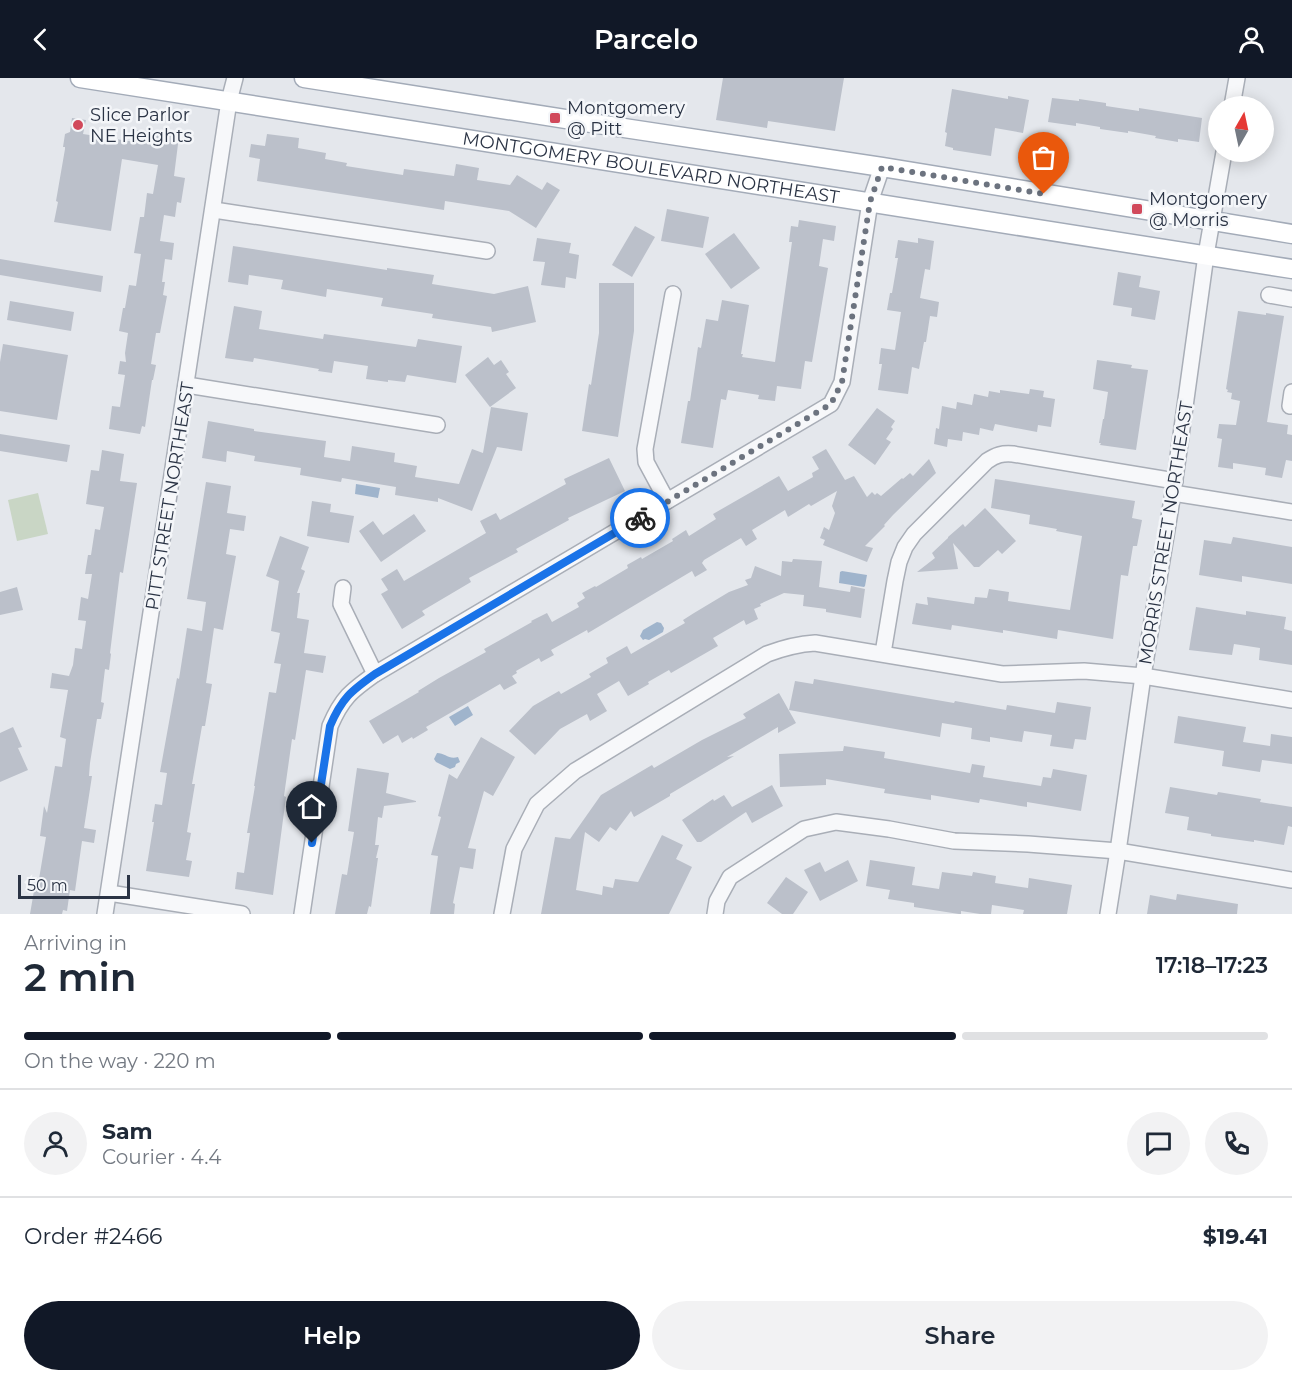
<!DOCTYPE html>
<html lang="en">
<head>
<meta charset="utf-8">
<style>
	body { margin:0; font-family:Montserrat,sans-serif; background:#f2f2f3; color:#1f2937; height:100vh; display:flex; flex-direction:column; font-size:22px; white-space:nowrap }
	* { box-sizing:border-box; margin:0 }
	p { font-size:20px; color:#747a83 }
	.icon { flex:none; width:33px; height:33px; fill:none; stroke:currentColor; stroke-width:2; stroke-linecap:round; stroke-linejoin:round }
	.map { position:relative; height:836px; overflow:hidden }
	.drawer { display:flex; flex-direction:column; background:#fff; flex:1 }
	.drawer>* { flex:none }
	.needle { width:39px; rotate:9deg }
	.buttons { position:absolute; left:1208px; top:18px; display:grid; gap:12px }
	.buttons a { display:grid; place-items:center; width:66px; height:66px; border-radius:50%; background:#fff; box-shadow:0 3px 15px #0003; font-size:30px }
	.scale { position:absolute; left:18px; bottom:15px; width:112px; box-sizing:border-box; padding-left:6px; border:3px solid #2b3445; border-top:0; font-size:16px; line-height:21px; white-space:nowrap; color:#2b3445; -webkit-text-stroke:4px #f4f6f9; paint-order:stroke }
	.pin { position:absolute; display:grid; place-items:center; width:51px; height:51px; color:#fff; margin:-62px -26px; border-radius:50% 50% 50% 0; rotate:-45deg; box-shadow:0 0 6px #0007 }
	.pin .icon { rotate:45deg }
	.courier { position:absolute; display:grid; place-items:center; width:60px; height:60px; margin:-30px; border:4px solid #1a73e8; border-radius:50%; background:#fff; color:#222; box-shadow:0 2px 8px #0007 }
	.summary em { font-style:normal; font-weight:600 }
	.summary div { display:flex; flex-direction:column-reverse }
	.summary { display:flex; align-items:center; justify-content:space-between; height:102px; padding:0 24px }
	h1 { font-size:39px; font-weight:600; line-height:45px }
	.bar { display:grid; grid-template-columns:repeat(4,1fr); gap:9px 6px; align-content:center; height:72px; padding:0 24px }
	.bar i { height:8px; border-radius:4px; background:#e0e1e3 }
	.bar .selected { background:#111827 }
	.bar p { grid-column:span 4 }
	.line { display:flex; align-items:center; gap:15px; padding:0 24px; border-top:2px solid #e0e1e3 }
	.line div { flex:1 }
	.round { display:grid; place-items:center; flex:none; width:63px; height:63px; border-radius:32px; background:#f2f2f3 }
	.primary-button { display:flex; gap:12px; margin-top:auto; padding:12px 24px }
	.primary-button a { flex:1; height:69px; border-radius:36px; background:#111827; color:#fff; font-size:24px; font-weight:600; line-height:69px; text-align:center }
	.primary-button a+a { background:#f2f2f3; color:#1f2937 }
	header { display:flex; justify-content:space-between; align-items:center; height:78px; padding:0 24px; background:#111827; color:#fff; font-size:27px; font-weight:600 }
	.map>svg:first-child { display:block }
	.green { fill:#c9d6c5 }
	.water { fill:#9fb4cc }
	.building { fill:#bbc0ca }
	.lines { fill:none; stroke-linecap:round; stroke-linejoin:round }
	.minor-casing { stroke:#a9aeb7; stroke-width:18 }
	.major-casing { stroke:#a3abb8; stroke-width:21 }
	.minor { stroke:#f7f8fa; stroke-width:15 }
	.major { stroke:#fff; stroke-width:18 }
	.done { stroke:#6c737f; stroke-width:6; stroke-dasharray:0 10.8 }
	.route { stroke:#1a73e8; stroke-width:8 }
	.poi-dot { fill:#d1495b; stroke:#f4f6f9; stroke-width:2 }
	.labels { text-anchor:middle; stroke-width:5; stroke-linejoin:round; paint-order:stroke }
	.poi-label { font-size:18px; fill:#2b3445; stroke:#f4f6f9; text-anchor:start }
	.street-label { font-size:18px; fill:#2b3445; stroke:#f4f6f9 }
</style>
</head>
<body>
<header><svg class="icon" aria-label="back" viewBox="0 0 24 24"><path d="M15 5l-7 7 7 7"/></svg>Parcelo<svg class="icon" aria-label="person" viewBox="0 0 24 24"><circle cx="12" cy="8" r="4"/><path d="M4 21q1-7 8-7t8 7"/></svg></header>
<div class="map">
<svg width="1292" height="836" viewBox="0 0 1292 836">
	<rect width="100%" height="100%" fill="#e4e7ec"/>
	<path class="green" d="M38,415L48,456L17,463L8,422Z"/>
	<g class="water">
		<path d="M356,406L380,410L378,420L355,416Z"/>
		<path d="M842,493L867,497L865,508L864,509L839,505L840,494Z"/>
		<path d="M657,544L661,545L664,550L663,554L649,562L645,561L643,562L640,558L643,552Z"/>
		<path d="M468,628L473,637L455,648L449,639Z"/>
		<path d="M437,675C445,675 449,682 458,679L460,684L456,686L455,689L450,691L436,684L434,681Z"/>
	</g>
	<g class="building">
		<path d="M723,0H844L835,53L768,43L767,50L716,42Z"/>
		<path d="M952,11L1008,21V18L1029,22L1023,55L995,50L991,78L953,72V70L945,68L947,55L945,54Z"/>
		<path d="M1052,20L1079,23V21L1106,25V28L1139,33V30L1202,40L1199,64L1178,61V64L1155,60L1156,58L1128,53V55L1100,51V49L1076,45V48L1048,44Z"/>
		<path d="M72,40L86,42L83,56L135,64L137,52L179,58L174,98L185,100L181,125L177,124L175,139L164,137L160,163L174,165L172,182L165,181L162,204H165L163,217L167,218L160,255H156L151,286L156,287L153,302H152L145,349L142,348L140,356L109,351L112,328L120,329L125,297L118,296L120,283L126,284L125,275L128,255L119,253L123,230H125L129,207L136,208L141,176L134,175L140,139H144L147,115L153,116L158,87L122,81L111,153L54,144L58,124L56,123L65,71V69H63L65,56L70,54Z"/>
		<path d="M267,56L299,60L298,70L326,75L325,81L347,85L346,88L403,97L404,91L454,98L456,86L479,90L477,102L510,107L517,97L542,112L547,104L560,112L536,150L509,133L445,123L444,132L257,103L260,81L249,79L251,66L265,68Z"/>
		<path d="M667,131L709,139L703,170L661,163Z"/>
		<path d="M799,142L836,148L834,163L823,161L819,188L828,190L812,284L805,283L801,311L777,308L775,323L758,321L759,317L728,312L726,322L721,321L713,370L681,365L688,323H690L698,269L701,270L706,241L718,243L722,222L749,227L741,276H743L742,279L775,284L792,164H789L791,148L798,149Z"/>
		<path d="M635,148L655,159L632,199L612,187Z"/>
		<path d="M734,155L760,190L731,211L705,176Z"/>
		<path d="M537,160L571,165L569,175L579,177L576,201L566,199L565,210L541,207L545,184L533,183Z"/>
		<path d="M918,160L934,163L930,192L925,191L920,220L939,224L937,239L930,238L926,264H924L919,291L912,289L908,316L878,312L882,286H879L881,270L895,272L901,234L887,232L890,215H892L898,180H895L898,162L918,165Z"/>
		<path d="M233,168L387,192V190L434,197L432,206L494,216L528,208L536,244L492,254L491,249L432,240L433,236L381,228L383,220L327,211L326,219L281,211L283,202L249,197L248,207L228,204Z"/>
		<path d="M0,181L103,198L101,214L0,197Z"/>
		<path d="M1118,194L1141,198L1139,209L1160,213L1155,242L1131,238L1132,230L1113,227Z"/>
		<path d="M599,205H634V253L618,359L582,353L589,306L591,307L599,255Z"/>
		<path d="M10,223L74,234L71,253L7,242Z"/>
		<path d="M234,228L262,233L259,251L323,261L324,256L416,269L418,261L462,268L456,305L407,297L405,304L388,302V304L366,301L368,288L334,283L332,295L318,293L319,291L254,280L253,284L225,280Z"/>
		<path d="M1238,233L1266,237V235L1284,238L1267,344L1288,347L1287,356L1292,357V383L1286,382L1282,400L1265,397L1266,390L1233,385V391L1218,389L1222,361L1217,360L1219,346L1236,347L1240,323L1231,321L1232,315L1227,314L1228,312L1226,311Z"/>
		<path d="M3,266L68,277L57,342L0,333V284Z"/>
		<path d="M488,279L494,287L501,282L509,294L506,296L516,310L490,329L465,297Z"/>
		<path d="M1097,282L1132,287L1131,290L1148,292L1136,372L1100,367L1101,365H1099L1103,341H1104L1108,314L1093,311Z"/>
		<path d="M1030,311L1044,313L1043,319L1055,321L1051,349L1038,347L1037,354L995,346L993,353L980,350L979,357L963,354L962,363L948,361L947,369L934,366L936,350L939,351L942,328L956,331L957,324L972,327L974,316L988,319L989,313L1000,315V312L1029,316Z"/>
		<path d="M491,329L528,335L522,373L497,369L472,433L438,420V424L395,417L396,409L342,400L341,404L300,397L301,390L254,383L255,378L227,373L226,384L202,380L208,343L254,351V353L326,363L324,379L350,383L352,368L395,375L394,384L417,388L415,399L459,406L472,371L483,375Z"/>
		<path d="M877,330L895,343L891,349L893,351L886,361L891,364L875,387L848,367Z"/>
		<path d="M0,356L70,367L67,384L0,373Z"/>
		<path d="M826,371L845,402L854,398L867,419L872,414L875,417L877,415L881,418L902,400L903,401L910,395L913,398L929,381L936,395L893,437L884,447L885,448L865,468L873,470L867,484L823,467L825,462L820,460L824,449L829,452L835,435L832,428L837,413L811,428L809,426L788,439L785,432L752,452L757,461L746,468L741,460L704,482L702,485L707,492L695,499L692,493L588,555L587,552L551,572L554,577L541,584L539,580L516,593L517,595L512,598L517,605L504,612L500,606L426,649L428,652L413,661L412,659L402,665L398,657L383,666L369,643L419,614L418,613L439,600L486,574L484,571L532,544L531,543L547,535L552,544L579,529L577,525L585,520L582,515L595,508L596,509L628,490L627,487L641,479L642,481L673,463L672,461L686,452L689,458L716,441L713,436L779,398L788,413L813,399L812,395L819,391L812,379Z"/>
		<path d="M102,372L124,376L120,403L137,405L123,495L120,494L110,575L111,576L109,592L105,591L101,624L104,625L101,641H97L90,685L89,698H92L84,750L96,752L94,765L82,763L75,813L70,812L67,833L63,832L62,836H30L36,801H39L46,759L40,758L44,728L47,735L55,688L62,689L66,661L60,659L68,612L50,610L52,595L69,598L73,587L75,570L82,571L86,543L78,542L81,519L88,521L92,496H85L88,477H91L95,451L100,452L104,429L86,426L91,392L99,393Z"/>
		<path d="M609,380L625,413L568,440L569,442L516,471L518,474L469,500L471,504L422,533L425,537L402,551L381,516L388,512L381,501L397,491L404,503L486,455L480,443L496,435L500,442L566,406L564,401Z"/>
		<path d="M995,401L1135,423L1132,440L1142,442L1137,468H1133L1128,498L1121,497L1113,561L1058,552L1057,561L1003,552V555L952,547L951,552L912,546L916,525L928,527L927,519L974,526L975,519L987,520L989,511L1009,514L1008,523L1070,532L1082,458L1056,453L1057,451L1029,446L1030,437L991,430Z"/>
		<path d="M206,404L231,408L227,435L246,438L244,453L230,451L226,476L236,478L223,552L214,550L206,605L212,606L205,648H202L192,706H195L187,754L191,755L186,782L192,783L189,799L146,793L154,744H152L155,726L162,727L167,695L160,694L177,600L179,601L187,550L202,553L206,524L187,521Z"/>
		<path d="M312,423L331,426L330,434L354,438L349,465L307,458Z"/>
		<path d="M985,430L1016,463L1002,476L998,472L979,489H974L953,465L958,491L917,494L935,480L932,475L948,460V459L963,446L965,449Z"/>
		<path d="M414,436L426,453L381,484L359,453L373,443L383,457Z"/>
		<path d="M280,458L309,469L301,491L305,493L297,515H300L297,540L309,542L304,575L326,578L323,595L306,592L295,662L292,661L284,718L286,719L273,817L235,811L237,794L244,795L250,755H247L255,708H254L269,614L276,615L281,586L274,585L280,555L271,553L279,503L266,498Z"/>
		<path d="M1233,459L1292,469V506L1242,498V504L1199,497L1204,462L1231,466Z"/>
		<path d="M793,481L822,483L819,509L850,514L851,508L865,511L861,540L826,534V531L803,528L804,517L784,515L760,526L761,528L754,531L758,541L746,547L744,542L713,560L718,568L671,595L669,592L648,604L649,606L628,618L619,603L597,616L607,633L590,643L587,636L560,651L535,677L509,653L533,628L559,613L561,616L591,599L589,596L608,585L606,580L627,568L631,576L685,545L683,542L694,535L729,514L748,507L745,502L751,500L755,488L781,498L782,483L792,484Z"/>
		<path d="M17,509L23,532L0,537V514Z"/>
		<path d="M1196,529L1246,537V533L1286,539L1284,551L1292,553V587L1259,582L1260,570L1234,566L1232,577L1189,572Z"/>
		<path d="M814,601L954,625L955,623L1006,632L1007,627L1055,635L1057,624L1091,629L1086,662L1075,661L1073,671L1050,668L1052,657L1024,653L1022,664L990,659V664L971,661L972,650L942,645L940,659L789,632L795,603L813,606Z"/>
		<path d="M779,615L796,645L778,655V649L727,679L734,678L670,716V718L634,739L631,733L616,753L610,749L599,764L585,754L576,812L602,817L603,808L613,810L615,801L638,804L662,757L683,767L676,781L692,789L669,836H541L555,759L570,761L601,717L652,687L654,690L702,662L746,640L743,636Z"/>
		<path d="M1178,638L1246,649L1243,664L1270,668L1271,656L1292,659V686L1262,682L1260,694L1222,688L1224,673L1174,665Z"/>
		<path d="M13,649L22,669L18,670L28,692L0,704V655Z"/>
		<path d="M481,659L515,679L493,718L484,713L468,770L476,771L473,791L460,789L453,825L455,826L454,836H430L438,778L431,777L441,739L438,738L449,696L457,701Z"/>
		<path d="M844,668L885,674L884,680L970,695L972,686L985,688L983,699L1041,708L1043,699L1051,700L1053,691L1087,697L1081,733L1027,724V729L980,721L979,725L931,717V722L884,715L885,711L826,701V707L780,709L779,676L843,673Z"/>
		<path d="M357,690L389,695L386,715L416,723V724L384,728L382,740L378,739L375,767H379L376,780H378L371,829L369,828L367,836H335L342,796L347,797L354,754L348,753Z"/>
		<path d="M772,707L783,728L752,745L746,734L701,764H697L682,742L713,721L714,723L724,717L732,729Z"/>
		<path d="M1170,709L1217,717L1218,714L1261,721L1260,724L1292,729V749L1288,748L1284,767L1254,762V764L1211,758V756L1187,752L1189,739L1165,735Z"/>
		<path d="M848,782L858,803L820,823L804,792L820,784L825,794Z"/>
		<path d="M870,782L915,789L912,807L939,811L942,794L972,798L973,794L996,798L995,805L1028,810L1029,800L1072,807L1067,836H1023L1024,832L992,827L991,836H980L961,833V836H959L914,829V825L888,821L890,812L866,808Z"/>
		<path d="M786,799L808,814L793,836H782L767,825Z"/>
		<path d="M1177,816L1238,826L1237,836H1147L1150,817L1176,822Z"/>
	</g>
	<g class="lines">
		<defs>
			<g id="minor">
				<path d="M1232,28L1237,0"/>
				<path d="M214,132L487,173"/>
				<path d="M1269,217L1292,221"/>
				<path d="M187,307L437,347"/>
				<path d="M1290,328L1292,314"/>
				<path d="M1173,415L1292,434"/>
				<path d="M667,423L646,384L645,371L673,216"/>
				<path d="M343,510L341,526L375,596"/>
				<path d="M883,575L895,503L899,484L905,469L914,456L987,383C996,377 1002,375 1013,376L1175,403"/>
				<path d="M109,815L242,836"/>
				<path d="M105,836L229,23L235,0"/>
				<path d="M302,836L330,648C342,620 351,613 375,596L831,326L842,304L870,124L882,89"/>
				<path d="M502,836L514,771L537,726L575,693L767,576C783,570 798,566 815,565L1002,596L1084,593L1143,598L1292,622"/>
				<path d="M715,836L717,823L730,799L804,751L836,744L889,751L954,763L1028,766L1118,773L1292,802"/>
				<path d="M1108,836L1118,773L1143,598L1173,415L1206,177L1224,74"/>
			</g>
			<g id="major">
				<path id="s1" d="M80,0L1292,191"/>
				<path d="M304,0L591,45L882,89L1292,156"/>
			</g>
		</defs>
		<use href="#minor" class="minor-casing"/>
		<use href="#major" class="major-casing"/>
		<use href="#minor" class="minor"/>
		<use href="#major" class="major"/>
	</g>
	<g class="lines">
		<path class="done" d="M640,440L831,326L842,304L870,124L882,89L1044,116"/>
		<path class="route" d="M312,765L330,648C342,620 351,613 375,596L640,440"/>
	</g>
	<g class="poi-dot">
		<rect x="549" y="34" width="12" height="12" rx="3"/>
		<circle cx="78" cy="47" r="6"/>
		<rect x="1131" y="125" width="12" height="12" rx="3"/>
	</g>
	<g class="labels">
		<g class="poi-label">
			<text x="567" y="36">Montgomery<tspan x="567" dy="21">@ Pitt</tspan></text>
			<text x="90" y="43">Slice Parlor<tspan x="90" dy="21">NE Heights</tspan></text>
			<text x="1149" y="127">Montgomery<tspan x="1149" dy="21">@ Morris</tspan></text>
		</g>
		<g class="street-label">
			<text dy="6" stroke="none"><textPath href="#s1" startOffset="578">MONTGOMERY BOULEVARD NORTHEAST</textPath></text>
			<text transform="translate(170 418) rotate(-81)" y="6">PITT STREET NORTHEAST</text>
			<text transform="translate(1166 455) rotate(-81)" y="6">MORRIS STREET NORTHEAST</text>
		</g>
	</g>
</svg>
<div class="buttons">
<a><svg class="needle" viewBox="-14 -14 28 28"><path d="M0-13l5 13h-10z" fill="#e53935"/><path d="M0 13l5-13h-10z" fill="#747a83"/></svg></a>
</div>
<div class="scale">50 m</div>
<div class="pin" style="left:1044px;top:116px;background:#ea580c"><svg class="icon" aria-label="bag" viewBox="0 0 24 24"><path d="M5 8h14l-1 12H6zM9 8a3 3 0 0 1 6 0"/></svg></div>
<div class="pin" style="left:312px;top:765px;background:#1f2937"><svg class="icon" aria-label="home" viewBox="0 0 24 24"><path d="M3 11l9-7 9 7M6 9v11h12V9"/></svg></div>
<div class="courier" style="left:640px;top:440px"><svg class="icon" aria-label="bike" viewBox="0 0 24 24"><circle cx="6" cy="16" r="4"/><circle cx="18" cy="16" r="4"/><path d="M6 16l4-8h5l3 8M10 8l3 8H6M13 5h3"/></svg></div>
</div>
<section class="drawer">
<div class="summary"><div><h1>2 min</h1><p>Arriving in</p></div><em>17:18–17:23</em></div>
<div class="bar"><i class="selected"></i><i class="selected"></i><i class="selected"></i><i></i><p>On the way · 220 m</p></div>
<div class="line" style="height:108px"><a class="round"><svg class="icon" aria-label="person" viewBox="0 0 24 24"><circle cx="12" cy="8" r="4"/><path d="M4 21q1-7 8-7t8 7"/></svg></a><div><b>Sam</b><p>Courier · 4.4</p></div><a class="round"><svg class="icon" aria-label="chat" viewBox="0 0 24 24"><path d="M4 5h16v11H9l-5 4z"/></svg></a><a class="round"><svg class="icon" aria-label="phone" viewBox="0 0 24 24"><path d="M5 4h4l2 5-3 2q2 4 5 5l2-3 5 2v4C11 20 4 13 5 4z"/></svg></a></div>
<div class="line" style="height:78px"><div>Order #2466</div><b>$19.41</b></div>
<div class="primary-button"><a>Help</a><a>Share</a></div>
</section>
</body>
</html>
